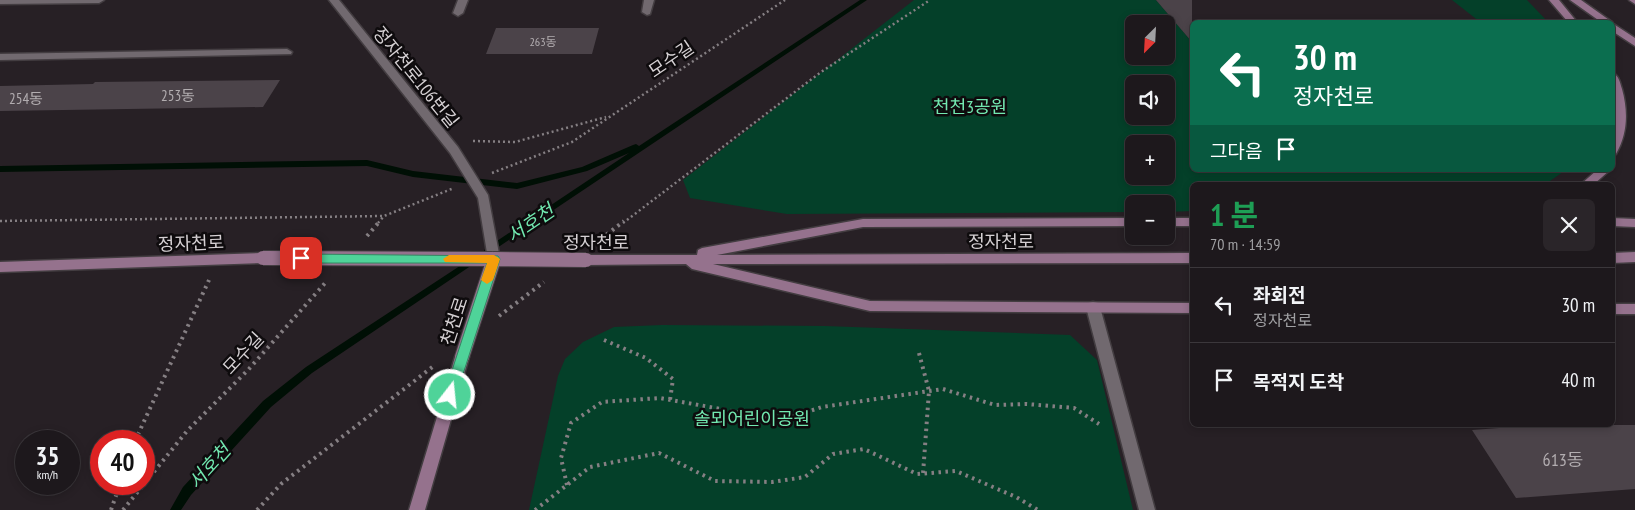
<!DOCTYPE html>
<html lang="ko">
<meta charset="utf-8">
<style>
:root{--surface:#1d181c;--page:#2a2529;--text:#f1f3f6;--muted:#a0a0a3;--line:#3b373b}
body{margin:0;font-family:"PT Sans Narrow","Noto Sans KR",sans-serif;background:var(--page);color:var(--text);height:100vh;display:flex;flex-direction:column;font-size:19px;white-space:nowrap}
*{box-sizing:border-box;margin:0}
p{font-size:16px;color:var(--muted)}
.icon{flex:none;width:28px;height:28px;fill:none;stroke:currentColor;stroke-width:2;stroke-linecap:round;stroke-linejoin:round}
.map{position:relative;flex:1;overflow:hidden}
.details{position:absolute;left:1190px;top:182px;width:425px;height:245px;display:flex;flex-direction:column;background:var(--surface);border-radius:8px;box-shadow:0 2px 8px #0003,0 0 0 1px var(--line)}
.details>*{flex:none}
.banner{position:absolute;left:1190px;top:20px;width:425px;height:152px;border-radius:8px;box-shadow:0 2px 8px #0003,0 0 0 1px var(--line);background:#0b6e4f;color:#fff;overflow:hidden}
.needle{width:32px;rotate:204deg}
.buttons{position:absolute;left:1125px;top:15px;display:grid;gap:10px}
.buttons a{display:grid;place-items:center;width:50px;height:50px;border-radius:8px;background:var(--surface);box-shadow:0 2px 8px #0003,0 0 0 1px var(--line);font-size:25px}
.speed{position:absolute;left:15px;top:430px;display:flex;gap:10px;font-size:25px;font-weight:700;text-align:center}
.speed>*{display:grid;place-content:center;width:65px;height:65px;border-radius:50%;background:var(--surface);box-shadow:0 2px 8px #0003,0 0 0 1px var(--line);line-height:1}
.speed small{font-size:12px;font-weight:400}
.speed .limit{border:8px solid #d22;background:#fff;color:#111}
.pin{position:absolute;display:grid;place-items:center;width:42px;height:42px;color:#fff;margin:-21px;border-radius:10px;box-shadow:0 2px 8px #0006}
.me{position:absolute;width:55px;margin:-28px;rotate:16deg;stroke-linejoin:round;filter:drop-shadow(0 0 4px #0008)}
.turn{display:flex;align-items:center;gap:18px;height:105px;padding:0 20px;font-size:22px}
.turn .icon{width:65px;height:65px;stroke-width:2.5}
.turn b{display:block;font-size:35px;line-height:42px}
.then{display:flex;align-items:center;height:48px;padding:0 20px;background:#0003;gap:10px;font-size:19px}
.round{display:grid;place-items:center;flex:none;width:52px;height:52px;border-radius:8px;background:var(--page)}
.overview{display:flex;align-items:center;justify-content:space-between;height:85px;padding:0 20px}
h1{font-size:30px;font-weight:700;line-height:38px;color:#1e9e55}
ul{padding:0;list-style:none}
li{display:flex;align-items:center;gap:15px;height:75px;padding:0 20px;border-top:1px solid var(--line)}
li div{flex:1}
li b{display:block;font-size:19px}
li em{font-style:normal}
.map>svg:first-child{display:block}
</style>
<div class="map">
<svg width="1635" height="510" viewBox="0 0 1635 510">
<rect width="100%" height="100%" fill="#272025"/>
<path fill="#044029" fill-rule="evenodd" d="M914,0H1156L1192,42V170H1566L1544,185H1192V211L1166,212V204H1134V212L787,214L690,198L683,180ZM1134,24H1166V56H1134ZM1134,84H1166V116H1134ZM1134,144H1166V176H1134Z
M1452,0H1527L1548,22H1480Z
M662,325L825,326L1070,335L1097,360L1133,510H529L558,376L565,359L583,342L614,327Z"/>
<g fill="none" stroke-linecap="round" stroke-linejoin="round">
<path fill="#000f05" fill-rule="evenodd" d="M860,0H867L488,254L484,251L485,249L629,153L587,171L517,189L413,177L367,166L0,172V166L367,160L413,171L517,183L582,167L633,145L636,144L639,146Z
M475,256L478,257L479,259L478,261L312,373L271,407L191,495L181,510H170L183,487L263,401L306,367Z"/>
</g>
<path fill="#4b4349" d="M1156,0H1192V42Z
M496,28H599L592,54H486Z
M280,80L263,107L0,111V86L93,84L95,82Z
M1540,425H1635V489L1516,498L1472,430Z"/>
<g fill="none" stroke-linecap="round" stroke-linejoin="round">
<defs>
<path id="lane" d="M0,0H104L99,3L0,4Z
M458,0H468L463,13L458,16L453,13Z
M644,0H654L650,14L647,15L642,12Z
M287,49L292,52L291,54L0,60V54Z"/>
<path id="street" d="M329,0H339L458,147L488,195L500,259L498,262H490L488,259L478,198L450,153Z
M1093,302L1098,303L1100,307L1155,510H1139L1086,307L1088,303Z"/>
<path id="secondary" d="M1549,0H1559L1577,22H1568Z
M1570,0H1581L1612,22H1601Z
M1629,0H1635V4Z
M1612,23L1635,38V46L1612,31Z
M1612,73C1619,75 1620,83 1622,89C1628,111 1628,133 1616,154L1612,155L1616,114L1612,93Z
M1597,170H1610L1593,185H1580Z
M1134,218V226L863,227L717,255L1192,253V263L713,264L870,301L1192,303V313L870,311L692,269L686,264L586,265L582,263L580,260L582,257L586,255H697L698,250L702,248L863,219Z
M1166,218H1192V226H1166Z
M1612,218L1635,219V227L1612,226Z
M1635,252V262L1612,263V253Z
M263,253L267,255L269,258L267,261L263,263L0,272V262Z
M1612,304H1635V314H1612Z
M462,351L467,353L469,357L425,510H409L455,357L457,353Z"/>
</defs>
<use href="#lane" stroke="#433d41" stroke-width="3"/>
<use href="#street" stroke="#433d41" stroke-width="3"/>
<use href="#secondary" stroke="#433d41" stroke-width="3"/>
<path stroke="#857f83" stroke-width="2.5" stroke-dasharray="2 3" stroke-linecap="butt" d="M473,141L515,142L606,117
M492,173L572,142L785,0
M0,221L384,216
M378,223L384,216L454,188
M623,223L821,72L930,0"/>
<path stroke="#857f83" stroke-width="4" stroke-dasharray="2.5 4.5" stroke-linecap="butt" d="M367,236L380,221
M601,239L624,221
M499,316L544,282
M604,340L646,358L673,379L670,400
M919,353L929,391L923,474
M135,441L209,280
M567,485L561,458L571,423L602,402L660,398L782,420L822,407L943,389L995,405L1027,404L1074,408L1099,424
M111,510L120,484
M123,510L187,431L248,370L326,282
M257,510L281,484L435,365
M535,510L590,467L659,453L715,481L772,482L805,477L833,454L864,449L917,474L956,471L1016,497L1038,510"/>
<use href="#lane" fill="#71696f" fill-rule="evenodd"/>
<use href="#street" fill="#71696f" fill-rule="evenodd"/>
<use href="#secondary" fill="#95728d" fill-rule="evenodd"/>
<defs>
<path id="secondary-bridge" d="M263,258L492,259
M462,357L494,259L586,260"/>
</defs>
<use href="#secondary-bridge" stroke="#433d41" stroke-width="16" stroke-linecap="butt"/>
<use href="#secondary-bridge" stroke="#95728d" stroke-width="14"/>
</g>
<path fill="#4fd399" stroke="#338963" d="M301,254L498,256L500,259L455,399L450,400L446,399L444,395L487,263H301L296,258Z"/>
<path fill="#f59e0b" d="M449,255H494L500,259L493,280L487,284L481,280L487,263L445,262L443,259Z"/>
<g text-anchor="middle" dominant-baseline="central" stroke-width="5" stroke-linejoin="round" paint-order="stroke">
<g font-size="12" fill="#b2adb0">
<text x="543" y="41">263동</text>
</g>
<g font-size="15" fill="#b2adb0">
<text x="178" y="95">253동</text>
<text x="26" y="98">254동</text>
</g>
<g font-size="18" fill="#d5d0d3" stroke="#0e0b0d">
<text transform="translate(671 59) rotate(-34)">모수길</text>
<text transform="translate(416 77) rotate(51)">정자천로106번길</text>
<text x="1001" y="241">정자천로</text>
<text x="596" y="242">정자천로</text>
<text transform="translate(191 243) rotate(-2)">정자천로</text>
<text transform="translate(454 321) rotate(-72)">천천로</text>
<text transform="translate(243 353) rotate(-47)">모수길</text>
</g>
<g font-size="18" fill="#72e8b0" stroke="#0e0b0d">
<text x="970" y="106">천천3공원</text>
<text x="752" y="418">솔뫼어린이공원</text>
</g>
<g font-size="18" fill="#b2adb0">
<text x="1563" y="459">613동</text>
</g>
<g font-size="19" font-style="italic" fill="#71e7af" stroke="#0e0b0d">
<text transform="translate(530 223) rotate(-34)">서호천</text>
<text transform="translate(209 466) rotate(-48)">서호천</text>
</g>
</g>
</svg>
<div class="buttons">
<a><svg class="needle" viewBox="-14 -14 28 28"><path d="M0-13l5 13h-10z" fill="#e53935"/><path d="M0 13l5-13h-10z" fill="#a0a0a3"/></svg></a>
<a><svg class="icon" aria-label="sound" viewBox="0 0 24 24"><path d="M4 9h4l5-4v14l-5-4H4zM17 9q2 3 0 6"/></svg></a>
<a>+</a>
<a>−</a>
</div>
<div class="speed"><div>35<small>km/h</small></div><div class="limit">40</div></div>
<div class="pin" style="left:301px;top:258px;background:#d93025"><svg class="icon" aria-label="arrive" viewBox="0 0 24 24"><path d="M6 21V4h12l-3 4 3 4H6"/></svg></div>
<svg class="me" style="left:450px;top:395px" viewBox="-20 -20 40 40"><circle r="17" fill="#4fd399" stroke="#fff" stroke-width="3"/><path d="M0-11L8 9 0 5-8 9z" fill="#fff"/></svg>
<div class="banner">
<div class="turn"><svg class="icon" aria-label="left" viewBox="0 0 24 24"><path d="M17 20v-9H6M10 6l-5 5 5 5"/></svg><div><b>30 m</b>정자천로</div></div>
<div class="then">그다음<svg class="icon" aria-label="arrive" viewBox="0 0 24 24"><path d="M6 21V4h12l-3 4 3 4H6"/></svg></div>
</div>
<section class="details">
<div class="overview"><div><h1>1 분</h1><p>70 m · 14:59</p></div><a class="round"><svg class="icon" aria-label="close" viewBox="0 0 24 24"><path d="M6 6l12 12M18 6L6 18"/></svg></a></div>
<ul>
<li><svg class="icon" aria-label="left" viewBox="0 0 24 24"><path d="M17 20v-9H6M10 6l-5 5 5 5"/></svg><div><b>좌회전</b><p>정자천로</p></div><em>30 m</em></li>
<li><svg class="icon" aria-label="arrive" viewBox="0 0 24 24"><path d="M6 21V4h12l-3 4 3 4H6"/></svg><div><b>목적지 도착</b></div><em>40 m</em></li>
</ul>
</section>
</div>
